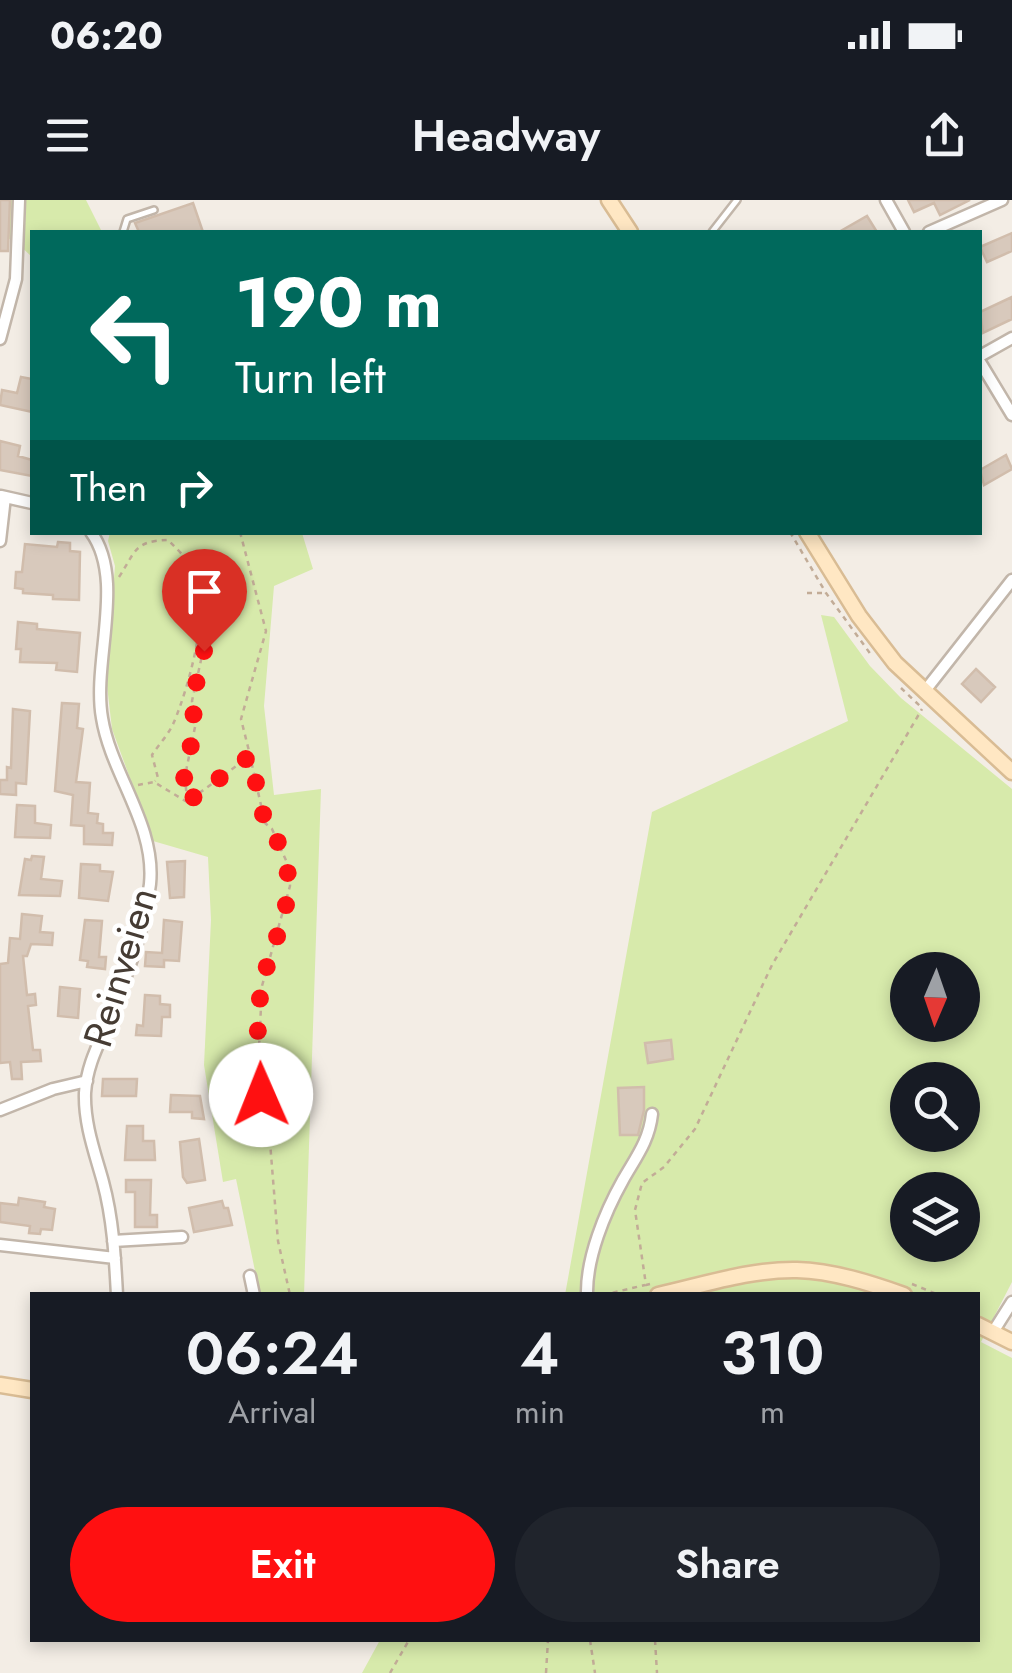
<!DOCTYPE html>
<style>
:root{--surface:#171b24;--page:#20242c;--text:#f1f3f6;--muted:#9ea1a6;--accent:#ff1011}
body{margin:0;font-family:Jost,sans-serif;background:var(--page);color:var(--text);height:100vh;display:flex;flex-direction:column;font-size:38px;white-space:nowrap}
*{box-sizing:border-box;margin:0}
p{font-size:32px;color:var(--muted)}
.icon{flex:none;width:55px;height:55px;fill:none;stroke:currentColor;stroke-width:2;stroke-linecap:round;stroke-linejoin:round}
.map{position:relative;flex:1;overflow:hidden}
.sheet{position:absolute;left:30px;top:1092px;width:950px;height:350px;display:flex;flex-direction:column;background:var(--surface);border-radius:0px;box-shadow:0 5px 15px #0003}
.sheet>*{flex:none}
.banner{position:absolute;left:30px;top:30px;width:952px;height:305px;border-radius:0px;box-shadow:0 5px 15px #0003;background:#00695c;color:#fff;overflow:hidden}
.needle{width:65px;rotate:182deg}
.fabs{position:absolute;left:890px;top:752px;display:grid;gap:20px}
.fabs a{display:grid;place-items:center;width:90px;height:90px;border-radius:50%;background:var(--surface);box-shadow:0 5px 15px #0003;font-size:50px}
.pin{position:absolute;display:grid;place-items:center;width:85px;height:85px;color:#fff;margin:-102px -42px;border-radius:50% 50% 50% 0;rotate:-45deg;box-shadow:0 0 10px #0007}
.pin .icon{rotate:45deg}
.me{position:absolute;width:110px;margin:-55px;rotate:359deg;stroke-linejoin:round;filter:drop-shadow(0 0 8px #0008)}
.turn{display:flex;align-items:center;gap:35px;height:210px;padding:0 40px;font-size:45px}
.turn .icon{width:130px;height:130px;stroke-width:2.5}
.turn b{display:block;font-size:70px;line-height:85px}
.then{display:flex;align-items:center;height:95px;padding:0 40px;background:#0003;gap:20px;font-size:38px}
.eta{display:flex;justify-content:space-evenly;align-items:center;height:170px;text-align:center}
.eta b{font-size:60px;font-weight:600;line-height:70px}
.action{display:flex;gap:20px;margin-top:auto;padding:20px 40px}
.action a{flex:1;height:115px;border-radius:60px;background:var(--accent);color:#fff;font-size:40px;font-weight:600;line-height:115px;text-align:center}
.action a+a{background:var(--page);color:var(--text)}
.status{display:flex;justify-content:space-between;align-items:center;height:70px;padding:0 50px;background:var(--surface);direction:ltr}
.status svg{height:28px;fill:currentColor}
header{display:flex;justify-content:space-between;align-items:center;height:130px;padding:0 40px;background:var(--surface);font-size:45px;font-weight:600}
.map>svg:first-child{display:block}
</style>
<div class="status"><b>06:20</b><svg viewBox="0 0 49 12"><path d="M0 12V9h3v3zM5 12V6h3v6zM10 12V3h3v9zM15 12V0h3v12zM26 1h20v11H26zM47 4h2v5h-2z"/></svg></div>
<header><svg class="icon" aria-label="menu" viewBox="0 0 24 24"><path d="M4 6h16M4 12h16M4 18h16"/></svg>Headway<svg class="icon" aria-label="share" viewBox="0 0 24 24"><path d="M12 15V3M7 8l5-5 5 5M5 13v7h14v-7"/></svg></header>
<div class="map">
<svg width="1012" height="1473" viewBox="0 0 1012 1473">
<rect width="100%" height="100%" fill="#f3ede5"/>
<path fill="#d7eaab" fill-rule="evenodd" d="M0,0H86L102,32H32V57L13,39H0Z
M110,332L302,333L313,369L274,386L264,506L274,595L321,589L304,1095H260L236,979L223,982L204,865L211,720L208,657L153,641L112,529L106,477L115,366L108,341Z
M821,415L834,417L870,466L901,498L1012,589V1082L981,1142L1012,1158V1473H362L380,1440H978V1095H565L652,612L848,521ZM908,770H962V825H908ZM908,880H962V935H908ZM908,990H962V1045H908Z"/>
<path fill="#d8c9bc" stroke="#d1bdac" stroke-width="2.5" d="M0,0H10L8,51H0Z
M908,0H970L940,15L934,3L914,12Z
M193,3L203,32H139L135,23Z
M867,16L877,32H839Z
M1012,33V51L987,62L980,47Z
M1012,97V119L983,133L980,112Z
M21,177L32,179V212L0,205L2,190L17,193Z
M0,241L20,246L18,256L32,260V276L0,270Z
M1006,255L1012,269L984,285L980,270Z
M58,342L70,343V351L80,352L79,400L53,399V395L23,393V389L15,388L16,372H22L25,344L57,347Z
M18,422L37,424V429L80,433L77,472L56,470L57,463L20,462L21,449H16Z
M976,469L995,487L981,502L962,484Z
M62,503L79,504L77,528L83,529L76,582L90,583L88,613L98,614L97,623L103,624V633H113L112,645L84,644V626L71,625L73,595L55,591Z
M13,509L30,511L26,584L16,583V595L0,594V580H7V567L11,568Z
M17,605L35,606V623L51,625L50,638L15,637Z
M32,656L44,657L41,679L62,681L60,696L19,695L25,659L31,660Z
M185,661L184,697L170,698L167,662Z
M81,664L100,665V671L113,672L108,701L79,698Z
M22,714L42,716L40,732L53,733L52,745L31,744L27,756H23L27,795L35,794L36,805L28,806L33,850H40L41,861L21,862L22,879H12L10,862L0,863V764L8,763L10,738L20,739Z
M85,720L102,721L99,757H106L105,769L87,767L88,761L80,760Z
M164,720L182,722L179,761L164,760V767L145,766L146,752L162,753Z
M60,787L80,789L78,818L58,816Z
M145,795L160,796V804L170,805V817H162L161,836L136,835L137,825L143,826Z
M671,840L673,859L648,863L645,843Z
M103,879H137L136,896H102Z
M644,887V910L638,935H620L618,888Z
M171,895L200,896L204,919L192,918V912H170Z
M127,926H143V941H154L155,960H125Z
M199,939L205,980L187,983L183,977L180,942Z
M126,980H151L150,1015H157V1027H135V992H126Z
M19,998L45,1002L44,1007L55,1009L52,1030L41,1029L40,1034L29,1033L30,1026L0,1022V1003L18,1005Z
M222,1001L224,1008H228L232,1025L194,1032L189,1008Z"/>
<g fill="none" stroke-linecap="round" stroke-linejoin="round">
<defs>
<path id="lane" d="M123,32L127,19L154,10
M712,32L737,0"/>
<path id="street" d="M886,0L904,32
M929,32L1002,0
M0,139L16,79L19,0
M980,156L1012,138
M980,162L1012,215
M1,296L32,303
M91,332C126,380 92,461 102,518C111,574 156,625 150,684C145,727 127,775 111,815C100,842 87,863 85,893C84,924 95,953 103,982C113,1019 115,1057 117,1095
M0,341L5,297
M924,492L1012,380
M0,910L53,889L87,881
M113,1041L182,1037
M0,1045L115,1058
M250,1076L254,1095
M587,1095C586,1058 605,1012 623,980C636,957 649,941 652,914
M993,1132L1012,1102"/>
<path id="secondary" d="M609,0L630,32
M807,332L859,416L895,463L1012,572
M658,1095C703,1085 751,1069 797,1070C833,1071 870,1083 904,1095
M978,1125L1012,1142
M0,1185L32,1190"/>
</defs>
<use href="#lane" stroke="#c2b6aa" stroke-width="10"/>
<use href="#street" stroke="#c2b6aa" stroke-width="15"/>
<use href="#secondary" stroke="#d9bc94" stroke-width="19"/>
<path stroke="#c2ac97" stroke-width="2.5" stroke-dasharray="5 5" stroke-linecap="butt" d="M240,332L266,431L241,519L250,555
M790,332L826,393L872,456
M119,377C136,351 134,341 168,340C179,351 191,362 197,377C210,411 188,489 174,522C169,534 159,544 152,555L158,578L155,581
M807,393H826
M901,488L920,506
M138,585L154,582L187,602L250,556L265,623L272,629L289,667L290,686L262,786L258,869L270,942L278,1041L290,1095
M187,601L185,576L195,527L192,501L203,451V417
M650,1084L646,1085L635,1010L642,983L664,967L695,929L772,765L922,509
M912,1084L939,1095
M603,1095L645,1085
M590,1440L595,1473
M655,1440L657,1473
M390,1473L409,1440
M546,1473L548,1440"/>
<use href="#lane" stroke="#fff" stroke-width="5"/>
<use href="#street" stroke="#fff" stroke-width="10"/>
<use href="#secondary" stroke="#ffe7c3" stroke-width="14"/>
</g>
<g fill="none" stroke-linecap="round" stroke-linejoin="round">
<path stroke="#ff1011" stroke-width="18" stroke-dasharray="0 32.4" d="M204,451L192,501L195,527L184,576L187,602L250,556L265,623C274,630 276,639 281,649C302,696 272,738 262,785C256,816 257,864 261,895"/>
</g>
<g text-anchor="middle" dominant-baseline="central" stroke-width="9" stroke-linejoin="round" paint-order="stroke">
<g font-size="40" fill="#463c34" stroke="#fff">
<text transform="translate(120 767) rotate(-73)">Reinveien</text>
</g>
</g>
</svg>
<div class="fabs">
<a><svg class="needle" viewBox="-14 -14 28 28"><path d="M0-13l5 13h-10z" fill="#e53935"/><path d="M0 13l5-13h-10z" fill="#9ea1a6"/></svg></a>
<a><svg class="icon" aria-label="search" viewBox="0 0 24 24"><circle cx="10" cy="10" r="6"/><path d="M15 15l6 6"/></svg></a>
<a><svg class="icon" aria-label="layers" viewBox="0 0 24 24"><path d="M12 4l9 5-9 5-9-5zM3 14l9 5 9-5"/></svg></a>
</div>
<div class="pin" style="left:204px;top:451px;background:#d93025"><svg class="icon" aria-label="arrive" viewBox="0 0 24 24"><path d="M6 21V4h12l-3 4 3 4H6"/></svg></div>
<svg class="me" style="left:261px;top:895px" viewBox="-20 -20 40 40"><circle r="19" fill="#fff"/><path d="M0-13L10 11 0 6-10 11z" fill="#ff1011"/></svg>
<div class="banner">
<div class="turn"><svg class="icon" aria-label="left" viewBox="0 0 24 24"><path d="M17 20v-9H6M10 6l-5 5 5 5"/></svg><div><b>190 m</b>Turn left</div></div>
<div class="then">Then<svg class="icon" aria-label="right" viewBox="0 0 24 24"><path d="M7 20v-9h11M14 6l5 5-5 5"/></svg></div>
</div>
<section class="sheet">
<div class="eta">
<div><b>06:24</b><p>Arrival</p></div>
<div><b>4</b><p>min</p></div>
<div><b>310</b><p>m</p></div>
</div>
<div class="action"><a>Exit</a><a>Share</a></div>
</section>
</div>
